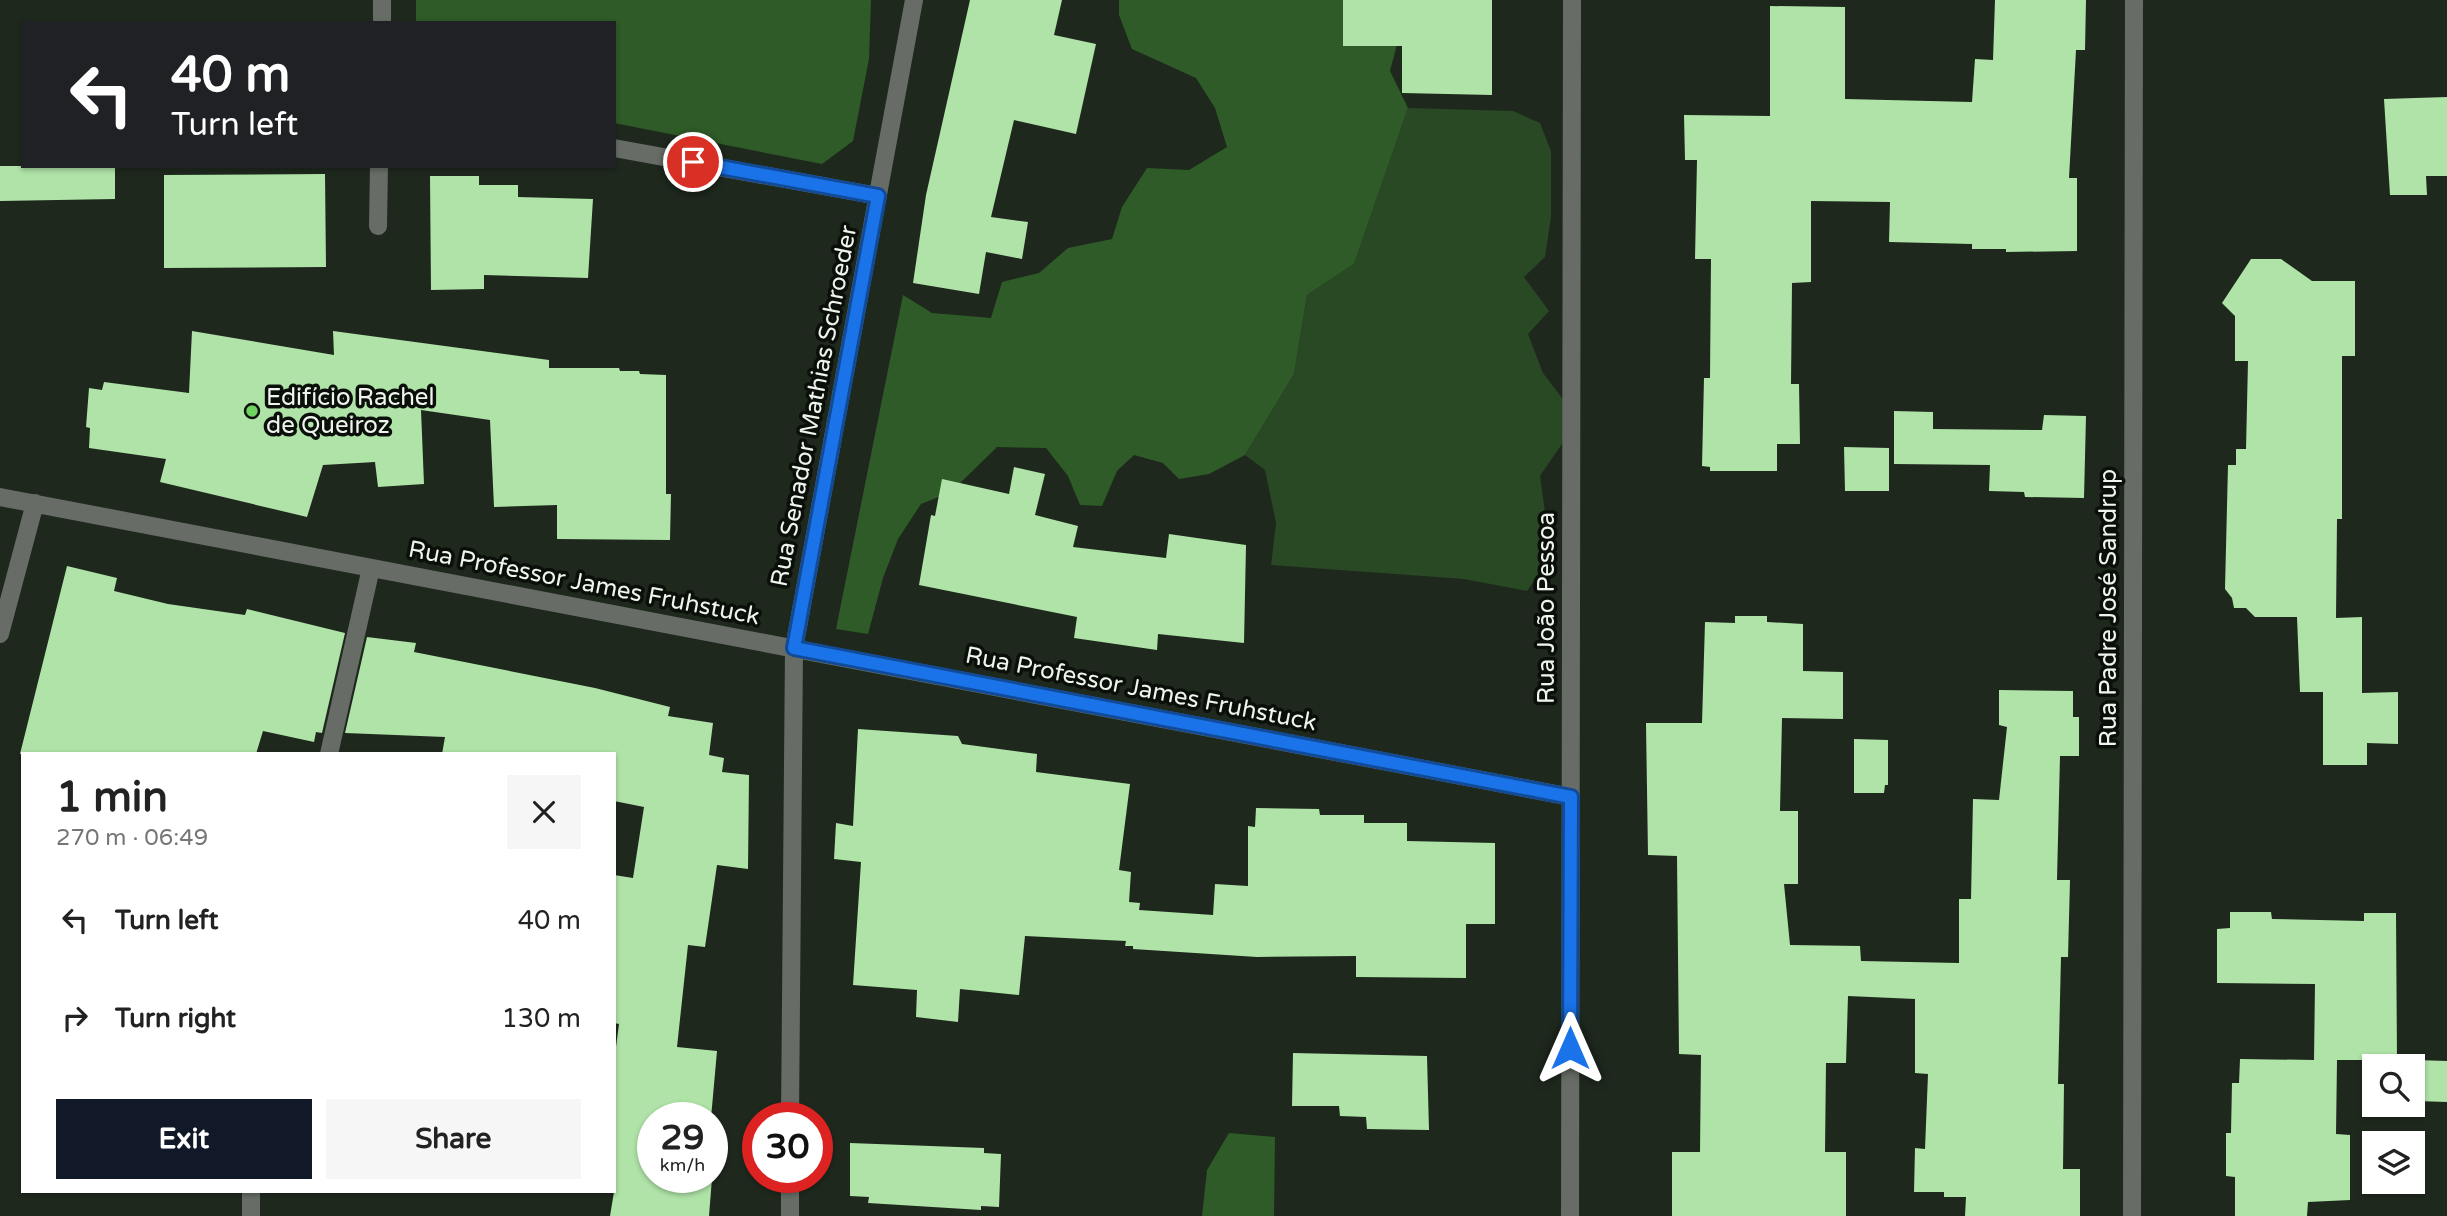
<!DOCTYPE html>
<meta charset="utf-8">
<style>
:root{--surface:#fff;--page:#f6f6f6;--text:#222;--muted:#767676;--accent:#111827}
body{margin:0;font-family:"Varela Round",sans-serif;background:var(--page);color:var(--text);height:100vh;display:flex;flex-direction:column;font-size:26px;white-space:nowrap}
*{box-sizing:border-box;margin:0}
p{font-size:23px;color:var(--muted)}
.icon{flex:none;width:38px;height:38px;fill:none;stroke:currentColor;stroke-width:2;stroke-linecap:round;stroke-linejoin:round}
.map{position:relative;flex:1;overflow:hidden}
.panel{position:absolute;left:21px;top:752px;width:595px;height:441px;display:flex;flex-direction:column;background:var(--surface);border-radius:0px;box-shadow:0 2px 5px #0004}
.panel>*{flex:none}
.guide{position:absolute;left:21px;top:21px;width:595px;height:147px;border-radius:0px;box-shadow:0 2px 5px #0004;background:#202124;color:#fff;overflow:hidden}
.buttons{position:absolute;left:2362px;top:1054px;display:grid;gap:14px}
.buttons a{display:grid;place-items:center;width:63px;height:63px;border-radius:0px;background:var(--surface);box-shadow:0 2px 5px #0004;font-size:35px}
.speed{position:absolute;left:637px;top:1102px;display:flex;gap:14px;font-size:35px;font-weight:700;text-align:center}
.speed>*{display:grid;place-content:center;width:91px;height:91px;border-radius:50%;background:var(--surface);box-shadow:0 2px 5px #0004;line-height:1}
.speed small{font-size:18px;font-weight:400}
.speed .limit{border:10px solid #d22;background:#fff;color:#111}
.pin{position:absolute;display:grid;place-items:center;width:60px;height:60px;color:#fff;margin:-30px;border:4px solid #fff;border-radius:50%;box-shadow:0 2px 7px #0007}
.me{position:absolute;width:77px;margin:-38px;rotate:0deg;stroke-linejoin:round;filter:drop-shadow(0 0 5px #0008)}
.turn{display:flex;align-items:center;gap:24px;height:147px;padding:0 35px;font-size:32px}
.turn .icon{width:91px;height:91px;stroke-width:2.5}
.turn b{display:block;font-size:49px;line-height:60px}
.round{display:grid;place-items:center;flex:none;width:74px;height:74px;border-radius:0px;background:var(--page)}
.overview{display:flex;align-items:center;justify-content:space-between;height:119px;padding:0 35px}
h1{font-size:42px;font-weight:700;line-height:52px}
.action{display:flex;gap:14px;margin-top:auto;padding:14px 35px}
.action a{flex:1;height:80px;border-radius:0px;background:var(--accent);color:#fff;font-size:28px;font-weight:700;line-height:80px;text-align:center}
.action a+a{background:var(--page);color:var(--text)}
ul{padding:0;list-style:none}
li{display:flex;align-items:center;gap:21px;height:98px;padding:0 35px}
li div{flex:1}
li b{display:block;font-size:26px}
li em{font-style:normal}
.map>svg:first-child{display:block}
</style>
<div class="map">
<svg width="2447" height="1216" viewBox="0 0 2447 1216">
<rect width="100%" height="100%" fill="#1e281d"/>
<path fill="#294824" d="M1408,108L1513,111L1540,123L1551,151V217L1545,257L1524,277L1549,311L1528,334L1543,373L1569,407L1564,441L1540,476L1546,519L1543,568L1527,591L1464,579L1271,565L1276,523L1265,470L1245,455L1294,374L1307,295L1354,264Z"/>
<path fill="#2e5b27" d="M416,0H871L869,59L853,141L822,164L614,123V23H416Z
M1119,0H1375L1401,29L1390,71L1408,108L1354,264L1307,295L1294,374L1245,455L1209,474L1179,479L1163,463L1134,455L1117,471L1102,506L1080,505L1068,476L1046,448L997,447L951,492L921,504L898,539L883,578L868,634L836,629L903,295L932,313L991,318L1002,282L1039,273L1068,248L1112,239L1122,207L1147,168L1189,170L1227,147L1215,108L1196,78L1132,49L1119,15Z
M1229,1133L1275,1137L1274,1216H1202L1207,1170Z"/>
<path fill="#afe3a7" d="M970,0H1062L1054,35L1096,44L1076,134L1014,120L991,217L1028,222L1022,259L986,252L979,294L913,283L926,195Z
M1343,0H1492V95L1402,93V46H1343Z
M1995,0H2086L2085,50H2076L2069,178H2077V251L2006,252V249H1972V244L1889,242L1890,202L1811,201V282L1792,283L1791,384H1799L1800,444H1777V471H1710V467L1702,466L1704,378H1710L1711,259H1695L1697,160H1685L1684,115L1770,116V6L1845,7V99L1972,102L1975,59L1993,60Z
M2447,97V176H2426L2427,195H2390L2384,99Z
M0,166H115V199L0,201Z
M325,174L326,267L164,268V175Z
M430,176H479V185H518V197L593,199L588,278L484,275V289L431,290Z
M2251,259H2281L2312,281H2355V356H2342V519H2337L2336,618L2362,617V693L2398,692V744L2367,743V765H2323V692H2300L2297,617H2255L2246,608H2234L2232,598L2225,589L2228,465H2236V449H2246L2248,361H2235V316L2222,303Z
M192,331L334,355L333,331L549,360V368H619L620,371H639L640,374L666,375V494H671L670,540L557,539V505L494,507L490,420L421,410L424,484L378,487L375,462L323,465L307,517L160,482L166,459L89,448L90,428L86,427L89,388L102,390L104,382L189,393Z
M1894,411L1933,412V429L2042,430L2044,415L2086,416L2084,498L2025,497L2024,492L1989,491L1990,465L1894,464Z
M1844,447L1889,448V491H1845Z
M1014,467L1045,474L1035,515L1078,526L1073,547L1166,558L1169,534L1246,545L1244,643L1158,634L1157,650L1074,638L1077,617L919,585L931,515L935,516L942,479L1009,494Z
M67,566L117,578L114,591L168,604L245,615L247,609L345,633L322,733L316,732L314,742L263,731L256,754H20Z
M1735,616H1767V622L1803,624V671L1843,672V719L1782,718L1780,811H1798V884H1784L1790,945L1860,946L1861,961L1959,963V899H1971L1973,799L1999,800L2007,727L1999,725V690L2073,691V717H2079V756H2060L2057,880H2070L2068,957H2061L2058,1084H2064L2063,1169H2080V1216H1965L1966,1197H1944V1192H1914L1915,1148L1925,1149L1928,1074L1915,1073V999L1848,996L1846,1063H1826L1825,1152H1846V1216H1672V1152H1700L1701,1055L1679,1054L1677,856L1648,855L1646,723H1702L1705,622L1735,623Z
M367,637L416,643L414,652L595,688L670,707L668,716L713,723L709,755L724,758L722,772L749,775L748,869L717,865L705,947L688,945L677,1047L717,1051L711,1118H653V1178H712L709,1216H610L614,1192V1062L619,1024L614,1023V875L633,878L644,807L614,801V754H442L445,737L345,733Z
M858,729L958,736L962,744L1037,754L1036,772L1130,784L1119,870L1131,872L1129,902L1140,903L1139,910L1213,915L1215,884L1248,886V826L1255,827L1256,808L1319,809L1320,815H1364V823H1407V841L1495,843V924H1466V978L1356,977V956L1257,957L1133,949V946H1125L1126,941L1025,936L1019,995L960,989L958,1022L916,1017L917,990L853,985L861,862L834,859L836,823L853,826Z
M1854,739L1888,740V785H1885L1884,793H1854Z
M2230,912H2271L2272,919L2364,921V913H2396L2397,1060H2337L2336,1134L2350,1135V1200L2308,1202L2307,1216H2235V1177L2226,1176V1133H2231L2232,1083H2239L2240,1059L2314,1060L2315,984L2217,983V929L2230,928Z
M1293,1053L1427,1056L1429,1130L1367,1129L1366,1117L1340,1116L1339,1106H1292Z
M2415,1060L2447,1061V1102L2416,1101Z
M850,1143L984,1148V1153L1001,1154L999,1207L981,1206V1210L868,1203L869,1197L850,1196Z"/>
<g fill="none" stroke-linecap="round" stroke-linejoin="round">
<path stroke="#676c66" stroke-width="18" d="M382,23V0
M378,226L379,166"/>
<path stroke="#676c66" stroke-width="18" d="M614,148L878,196
M0,497L1571,797
M0,634L35,503
M329,754L371,568
M790,1118L794,648L914,0
M251,1216V1192
M790,1216V1178
M1570,1216L1572,0
M2132,1216L2134,0"/>
</g>
<g fill="none" stroke-linecap="round" stroke-linejoin="round">
<defs>
<path id="route" d="M693,162L878,196L794,648L1571,797L1570,1048"/>
</defs>
<use href="#route" stroke="#114b97" stroke-width="18"/>
<use href="#route" stroke="#1a73e8" stroke-width="12"/>
</g>
<circle fill="#6fd360" stroke="#0b0f0a" stroke-width="2.5" cx="252" cy="411" r="7"/>
<g text-anchor="middle" dominant-baseline="central" stroke-width="7" stroke-linejoin="round" paint-order="stroke">
<g font-size="24" fill="#eef5ed" stroke="#0b0f0a" text-anchor="start">
<text x="266" y="397">Edifício Rachel<tspan x="266" dy="28">de Queiroz</tspan></text>
</g>
<g font-size="24" fill="#eef5ed" stroke="#0b0f0a">
<text transform="translate(814 406) rotate(-79)">Rua Senador Mathias Schroeder</text>
<text transform="translate(584 583) rotate(11)">Rua Professor James Fruhstuck</text>
<text transform="translate(1546 608) rotate(-90)">Rua João Pessoa</text>
<text transform="translate(2108 608) rotate(-90)">Rua Padre José Sandrup</text>
<text transform="translate(1141 689) rotate(11)">Rua Professor James Fruhstuck</text>
</g>
</g>
</svg>
<div class="buttons">
<a><svg class="icon" aria-label="search" viewBox="0 0 24 24"><circle cx="10" cy="10" r="6"/><path d="M15 15l6 6"/></svg></a>
<a><svg class="icon" aria-label="layers" viewBox="0 0 24 24"><path d="M12 4l9 5-9 5-9-5zM3 14l9 5 9-5"/></svg></a>
</div>
<div class="speed"><div>29<small>km/h</small></div><div class="limit">30</div></div>
<div class="pin" style="left:693px;top:162px;background:#d93025"><svg class="icon" aria-label="arrive" viewBox="0 0 24 24"><path d="M6 21V4h12l-3 4 3 4H6"/></svg></div>
<svg class="me" style="left:1570px;top:1048px" viewBox="-20 -20 40 40"><path d="M0-17L14 15 0 8-14 15z" fill="#1a73e8" stroke="#fff" stroke-width="4"/></svg>
<div class="guide">
<div class="turn"><svg class="icon" aria-label="left" viewBox="0 0 24 24"><path d="M17 20v-9H6M10 6l-5 5 5 5"/></svg><div><b>40 m</b>Turn left</div></div>
</div>
<section class="panel">
<div class="overview"><div><h1>1 min</h1><p>270 m · 06:49</p></div><a class="round"><svg class="icon" aria-label="close" viewBox="0 0 24 24"><path d="M6 6l12 12M18 6L6 18"/></svg></a></div>
<ul>
<li><svg class="icon" aria-label="left" viewBox="0 0 24 24"><path d="M17 20v-9H6M10 6l-5 5 5 5"/></svg><div><b>Turn left</b></div><em>40 m</em></li>
<li><svg class="icon" aria-label="right" viewBox="0 0 24 24"><path d="M7 20v-9h11M14 6l5 5-5 5"/></svg><div><b>Turn right</b></div><em>130 m</em></li>
</ul>
<div class="action"><a>Exit</a><a>Share</a></div>
</section>
</div>
